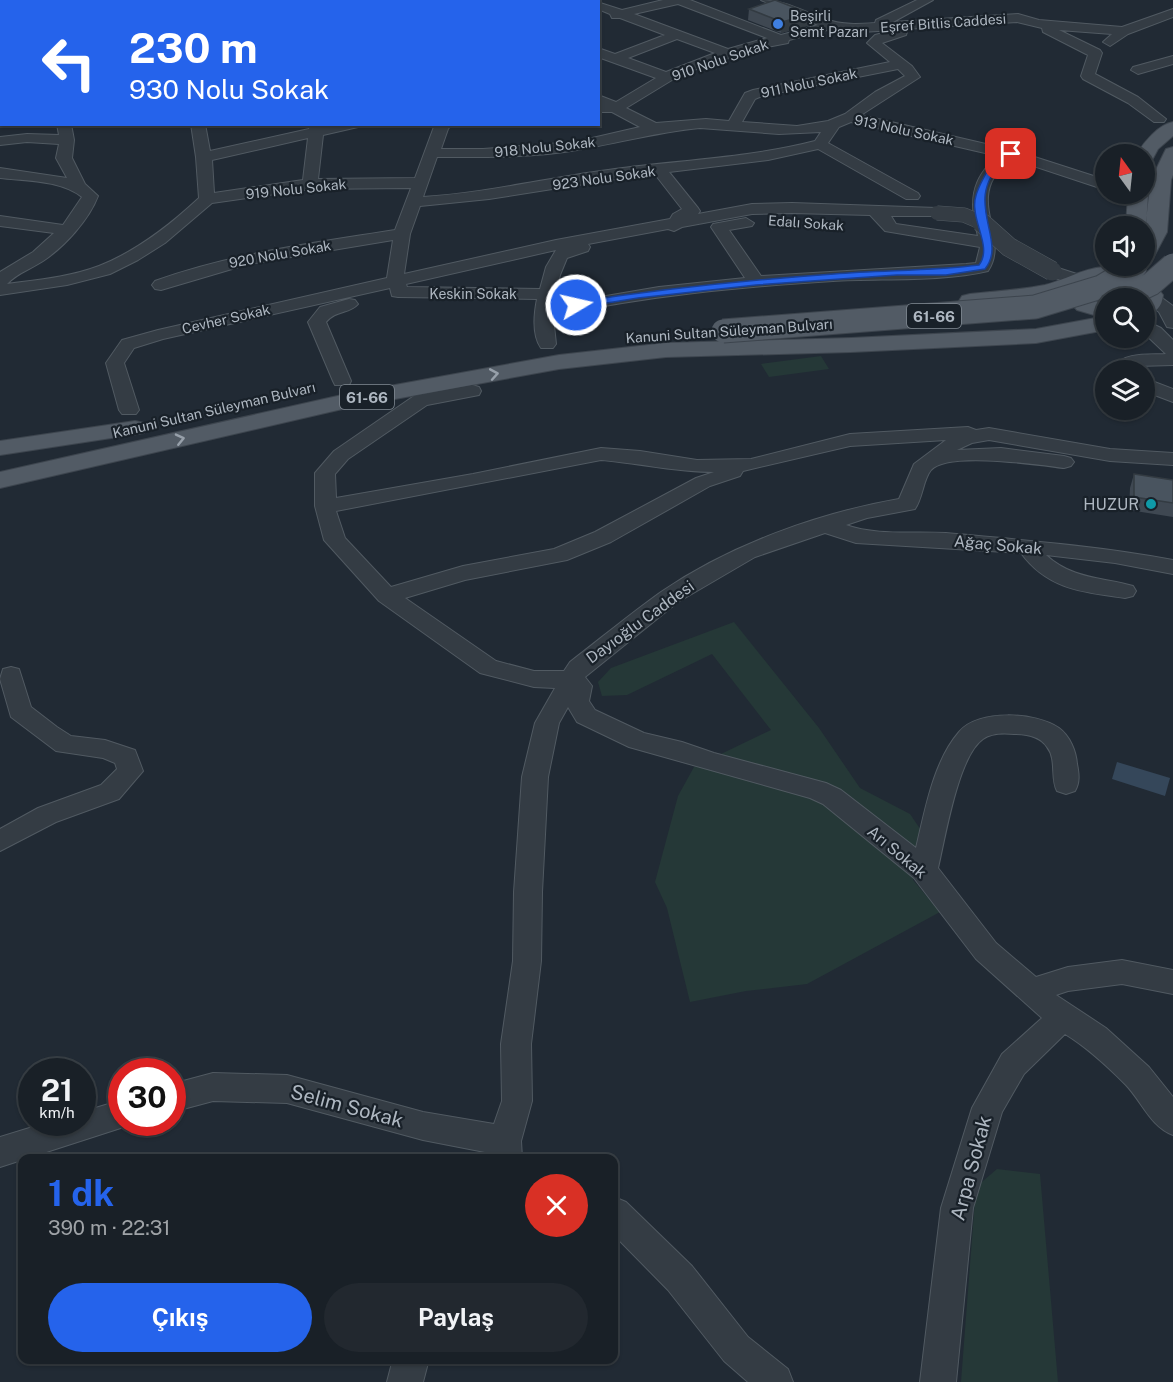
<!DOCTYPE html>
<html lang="tr">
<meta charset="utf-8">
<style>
:root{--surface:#192027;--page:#22282f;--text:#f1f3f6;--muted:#9fa3a7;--line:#373e44;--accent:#2563eb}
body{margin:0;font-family:"Public Sans",sans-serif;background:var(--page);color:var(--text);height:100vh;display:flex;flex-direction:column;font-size:22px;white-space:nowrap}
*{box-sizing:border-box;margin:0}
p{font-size:20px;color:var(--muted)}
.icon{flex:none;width:33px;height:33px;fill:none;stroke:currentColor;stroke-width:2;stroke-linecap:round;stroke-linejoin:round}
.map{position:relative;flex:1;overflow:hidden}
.drawer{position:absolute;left:18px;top:1154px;width:600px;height:210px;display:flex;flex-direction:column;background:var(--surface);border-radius:12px;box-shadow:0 2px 4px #0004,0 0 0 2px var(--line)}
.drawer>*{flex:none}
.guide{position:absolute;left:0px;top:0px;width:600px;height:126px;box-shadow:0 2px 4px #0004,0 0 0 2px var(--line);background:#2563eb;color:#fff;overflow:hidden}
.needle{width:39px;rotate:345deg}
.controls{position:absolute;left:1095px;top:144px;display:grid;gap:12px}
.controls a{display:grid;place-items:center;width:60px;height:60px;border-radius:50%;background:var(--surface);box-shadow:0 2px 4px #0004,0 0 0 2px var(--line);font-size:30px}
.speed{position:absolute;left:18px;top:1058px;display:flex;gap:12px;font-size:30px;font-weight:700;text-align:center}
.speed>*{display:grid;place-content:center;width:78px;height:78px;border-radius:50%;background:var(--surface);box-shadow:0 2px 4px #0004,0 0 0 2px var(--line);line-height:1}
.speed small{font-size:15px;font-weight:400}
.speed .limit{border:9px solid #d22;background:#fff;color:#111}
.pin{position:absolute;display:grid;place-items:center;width:51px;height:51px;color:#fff;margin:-26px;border-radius:12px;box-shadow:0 3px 9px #0006}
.me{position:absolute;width:66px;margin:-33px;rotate:81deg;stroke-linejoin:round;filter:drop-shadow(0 0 4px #0008)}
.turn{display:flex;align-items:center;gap:21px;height:126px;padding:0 30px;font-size:27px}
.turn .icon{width:78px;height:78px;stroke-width:2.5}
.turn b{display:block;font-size:42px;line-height:51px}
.round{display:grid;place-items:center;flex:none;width:63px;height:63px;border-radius:32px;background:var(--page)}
.headline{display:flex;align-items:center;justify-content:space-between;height:102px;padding:0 30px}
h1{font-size:36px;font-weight:700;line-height:45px;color:var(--accent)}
.action{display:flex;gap:12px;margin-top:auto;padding:12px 30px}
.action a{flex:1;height:69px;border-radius:36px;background:var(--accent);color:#fff;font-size:24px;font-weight:700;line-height:69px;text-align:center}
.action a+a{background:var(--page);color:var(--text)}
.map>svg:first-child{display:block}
</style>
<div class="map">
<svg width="1173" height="1382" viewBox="0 0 1173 1382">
<rect width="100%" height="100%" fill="#212a34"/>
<path fill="#253837" d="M821,356L829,369L769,377L761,364Z
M734,622L819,728L860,788L910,814L927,839L913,880L940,912L807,984L746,991L690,1002L667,908L655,882L678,796L694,767L771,730L712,654L627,695L602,696L598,682L611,668Z
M997,1169L1040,1174L1058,1382H961L976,1187Z"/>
<path fill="#35475a" d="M1117,762L1170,778L1165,796L1112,779Z"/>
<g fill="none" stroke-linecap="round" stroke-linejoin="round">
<defs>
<path id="minor" d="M486,0H500L501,2H487Z
M540,0H557L539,2Z
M663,0H690L781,35L818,25L761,0C787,0 807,14 832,21C846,25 861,24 875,23L876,20L917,0H933L893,22L1018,14L1039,20L1122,27L1173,9V17L1128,34L1110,46L1103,42L1112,34L1059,30L1100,50L1102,53L1095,74L1138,97L1166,119L1164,122H1154L1128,103L1083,79L1081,76L1088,55L1043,32L1042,28L1017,22L905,29L907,32L906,35L882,43L912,66L920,77L861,115L1016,151L1106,180V190L1012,159C960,196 1012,235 988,271C942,282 881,278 833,281C739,287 645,296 553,316L556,344L553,348H541C532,335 534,314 537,299L398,297L392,296L390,288L163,339L134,348L124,363L139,410L136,414H122L119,410L106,363L122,340L158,330L387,278L393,240L249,264L161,290L155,289L152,285L155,281C233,253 314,243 395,230L411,188L310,189L212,203L165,243L138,260L110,274L67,285L0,295V272L33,252L54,233L0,226V216L63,225L82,197C61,180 26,181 0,178V168L67,178L56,158L59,144L27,142L0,145V137L27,134L59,135L57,124H71L74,140L72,158L85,184L98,196C89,220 64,247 43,261C31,269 17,273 7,284C37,280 70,277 99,266C137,251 170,225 199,198L196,157L191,124H205L210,151L309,129L310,124H360L358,127L323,135L318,179L415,178L435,124H452L448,129L441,149H483L575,142L640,127L612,112H598V95L616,102L656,78L598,57V48L615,54L665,35L620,18H612L610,14L598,9L597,2L622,10ZM678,4L767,38L728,49L634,14ZM831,29L861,32L895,30L875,35L867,43L890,62L753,90L745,93L729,121L706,119L656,123L626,108L672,80L691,71L752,50L788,43L789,40ZM677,39L715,53L666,72L628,58ZM898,69L905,76L875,92L845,114L828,121L797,126L742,122L755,99L762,96ZM851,122L998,156C970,179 969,204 978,236L896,224L891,216H943L945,213L943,210L937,208L792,203L752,204L698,214L700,211L698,208L669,172L768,160L818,149L906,199H918L920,196L918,193L828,143L839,127ZM700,128L779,134L821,132L815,141C749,158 682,160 615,169C551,177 488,193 423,197L437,157C483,157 532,158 577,150C618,143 658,132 700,128ZM308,138L303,180L214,193L212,160ZM654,173L682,209L673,214L670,219L556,240L404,274L410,234L420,206L489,199ZM792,213L870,215L885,231L980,247L976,263L966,264L761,276L729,230L752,226L754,223L746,218L713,224L711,227L745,278L659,287L553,305L560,275L567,258L588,251L590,247L588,244L668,229L674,231L682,227L752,214ZM556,250L546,267L540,289L407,287L406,284Z
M1173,56V64L1138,74L1131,70L1133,67Z
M1052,266L1083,276L1086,280L1083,284L1077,285L1046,275L1044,271L1046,267Z
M1152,294L1158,295L1173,306V328L1167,327L1159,312L1144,301L1146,295Z
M349,299L355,300L358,304C349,314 336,310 326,322L351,381L349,385H335L333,381L308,322L320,307Z
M1144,320L1161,328L1173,340V365L1137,366L1133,368L1134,370H1115L1113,367C1124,352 1148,355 1166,354L1144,333Z
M1144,378L1173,389V402L1144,391Z
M472,385L479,387L481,391L479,395L427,405L348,459L335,474L336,498L473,474L601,448L640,451L697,460L751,459L850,434L968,427L976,430L989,428L1110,449L1173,453V465L1110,461L989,440L972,443L957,450L1001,448L1064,456L1071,458L1074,462L1071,466L1064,468C1039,465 948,451 931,470C923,480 923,497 915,509L867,518L846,525C876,536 914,531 946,533C1022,540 1098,546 1173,560V574L1115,563L1046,555C1072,579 1101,577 1133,586L1136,591L1133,596L1125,598C1084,592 1048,590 1021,553L856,543L825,533L755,557L678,602L585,677L592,686L589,701L595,710L644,733L682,742L714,753L826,783L841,790L916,848C925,811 933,762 959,732C978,709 1036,712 1059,728C1070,736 1076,751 1077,764C1079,774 1080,782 1075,791L1066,794L1057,791C1050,778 1057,759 1047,747C1040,736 1026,734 1014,734C1004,733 991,733 983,739C958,756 945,839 938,868L996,943L1036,977L1068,967L1122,960L1173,970V994L1122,984L1068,991L1056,995L1106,1028L1149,1067L1173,1097V1135C1151,1127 1142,1102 1126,1085C1107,1066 1088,1048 1065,1034L1024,1074L1002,1112L973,1208L956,1382H920L941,1208L972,1108L1002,1054L1042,1018L976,959L914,878L823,804L810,798L629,747L577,722L568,707L559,723L548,777L542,892L541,961L531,1044L532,1101L521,1141L522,1158H490V1153L423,1140L287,1103L213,1101L172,1112V1084L213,1073L287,1075L423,1112L494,1124L502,1101L501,1044L513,961L514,892L522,777L535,723L555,688L534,687L480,673L379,601L324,540L315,506V473L334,451L414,396ZM946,440L914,464L899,499C818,513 730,545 661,592C630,614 600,639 570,662L564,671H534L496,661L405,598L465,580L567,560L611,542L710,486L740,476L743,471L850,446ZM601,460C638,463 676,472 714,472L696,478L595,532L554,549L463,566L391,587L345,538L336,511Z
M11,667L19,669L31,707L57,727L71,736L105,740L135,750L143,771L119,799L56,822L0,851V829L38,808L101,785L117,769L115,763L103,758L56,751L11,717L0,679L3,669Z
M122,1100V1122H134L133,1124L0,1167V1137L49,1122H82V1112Z
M614,1197L626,1202L692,1266L748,1337L788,1369L793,1382H748L724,1361L668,1290L614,1235Z
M393,1359H429L423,1382H387Z"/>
<path id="major" d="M424,0H444L423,2Z
M458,0H478L457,2Z
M0,88H2V98H0Z
M1173,122V136L1158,149L1151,162L1144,164V154H1137C1144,142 1158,125 1173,122Z
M1173,147V175L1171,180L1167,232L1151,262L1144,264V237L1151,180L1164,153L1166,149Z
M1145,190L1148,194L1146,226L1144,228V226H1126L1128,194H1144Z
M1103,267C1126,269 1149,275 1163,295C1162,307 1156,313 1144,315V298H1141C1135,278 1099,276 1083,286V291L1093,300L1106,305V330L1036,343L851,352L666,357L559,369L351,407L0,488V472L351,393L559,355L666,343L851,338L1036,329L1101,317L1077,310L1062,293L1042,298L970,308L962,306L959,301L962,296L970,294C995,291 1021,290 1045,285C1065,280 1081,269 1103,267Z
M135,421L144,423L147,428L144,433L0,455V441Z"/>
</defs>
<use href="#minor" stroke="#515a62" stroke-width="2"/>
<use href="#major" stroke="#3d454e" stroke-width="2"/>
<use href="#minor" fill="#343c44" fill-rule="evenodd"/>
<use href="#major" fill="#525b65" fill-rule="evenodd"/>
<defs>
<path id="minor-bridge-far1" d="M937,213L964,215L983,223"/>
<path id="minor-bridge" d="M981,222L1009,247L1052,271"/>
<path id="major-bridge" d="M1122,298L1151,284L1173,265
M723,331L1035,307L1101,287L1136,266"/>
</defs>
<use href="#minor-bridge-far1" stroke="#515a62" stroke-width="15" stroke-linecap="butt"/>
<use href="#minor-bridge" stroke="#515a62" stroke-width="20" stroke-linecap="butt"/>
<use href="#major-bridge" stroke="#3d454e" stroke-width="25" stroke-linecap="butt"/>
<use href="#minor-bridge-far1" stroke="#343c44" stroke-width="14"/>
<use href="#minor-bridge" stroke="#343c44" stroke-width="19"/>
<use href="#major-bridge" stroke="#525b65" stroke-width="23"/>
</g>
<path fill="#3f4852" d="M749,9L810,25L781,33L748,20Z
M1134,474L1173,480V517L1129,510L1130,488Z"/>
<path fill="#333b42" d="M811,14L810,25L781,33L782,22Z"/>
<path fill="#49545f" stroke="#333b42" stroke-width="1.5" d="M775,0L811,14L782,22L749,9Z
M1134,474L1173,480V503L1134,497Z"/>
<defs><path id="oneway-chevron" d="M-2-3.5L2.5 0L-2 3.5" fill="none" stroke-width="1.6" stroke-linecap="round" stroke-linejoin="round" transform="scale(1.5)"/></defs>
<g stroke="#97a0aa">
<use href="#oneway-chevron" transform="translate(494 374) rotate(-10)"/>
<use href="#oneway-chevron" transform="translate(180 439) rotate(-13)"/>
</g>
<path fill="#2563eb" stroke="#184099" stroke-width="1.5" d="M1008,152L1016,154C1012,157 1007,158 1004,161C960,201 1009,240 985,269L946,275H897L756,285L638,298L576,308L571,305L576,302C661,289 747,280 834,274C882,270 931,271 979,265C991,250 976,227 975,210C973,199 978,189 983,179C988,167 996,158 1008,152Z"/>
<circle fill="#3f7fe0" stroke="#192129" stroke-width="2" cx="778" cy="24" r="6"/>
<circle fill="#0f9aa8" stroke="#192129" stroke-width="2" cx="1151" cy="504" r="6"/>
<g text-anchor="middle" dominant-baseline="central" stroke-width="4.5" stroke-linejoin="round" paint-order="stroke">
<g font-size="14" fill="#aeb7c1" stroke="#192129" text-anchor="start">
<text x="790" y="16">Beşirli<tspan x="790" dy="16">Semt Pazarı</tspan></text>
</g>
<g font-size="14" fill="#aeb7c1" stroke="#192129">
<text transform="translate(943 23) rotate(-4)">Eşref Bitlis Caddesi</text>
<text transform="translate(720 60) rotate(-19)">910 Nolu Sokak</text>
<text transform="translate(809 83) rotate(-12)">911 Nolu Sokak</text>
<text transform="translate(904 130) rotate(12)">913 Nolu Sokak</text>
<text transform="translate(545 147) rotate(-6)">918 Nolu Sokak</text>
<text transform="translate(604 178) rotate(-8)">923 Nolu Sokak</text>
<text transform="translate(296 189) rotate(-6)">919 Nolu Sokak</text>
<text transform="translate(806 223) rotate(4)">Edalı Sokak</text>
<text transform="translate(280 254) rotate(-10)">920 Nolu Sokak</text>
<text x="473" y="294">Keskin Sokak</text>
<text transform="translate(226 319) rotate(-13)">Cevher Sokak</text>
<text transform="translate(729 331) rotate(-4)">Kanuni Sultan Süleyman Bulvarı</text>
<text transform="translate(214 410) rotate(-13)">Kanuni Sultan Süleyman Bulvarı</text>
</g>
<g fill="#192129" stroke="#818a93" stroke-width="1.5">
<rect x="907" y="304" width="54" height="24" rx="4.5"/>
<rect x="340" y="385" width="54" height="24" rx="4.5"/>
</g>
<g font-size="15" font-weight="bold" fill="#aeb7c1">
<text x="934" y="316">61-66</text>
<text x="367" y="397">61-66</text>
</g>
<g font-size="16" fill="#aeb7c1" stroke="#192129" text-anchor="end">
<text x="1139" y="504">HUZUR</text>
</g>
<g font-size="16" fill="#aeb7c1" stroke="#192129">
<text transform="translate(998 545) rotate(5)">Ağaç Sokak</text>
<text transform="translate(640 622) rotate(-36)">Dayıoğlu Caddesi</text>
<text transform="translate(897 852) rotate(40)">Arı Sokak</text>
</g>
<g font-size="20" fill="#aeb7c1" stroke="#192129">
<text transform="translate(347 1106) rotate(15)">Selim Sokak</text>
<text transform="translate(971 1168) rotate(-75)">Arpa Sokak</text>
</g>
</g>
</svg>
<div class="controls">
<a><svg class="needle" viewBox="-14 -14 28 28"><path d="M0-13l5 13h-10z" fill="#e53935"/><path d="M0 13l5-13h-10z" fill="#9fa3a7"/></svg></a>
<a><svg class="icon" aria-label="sound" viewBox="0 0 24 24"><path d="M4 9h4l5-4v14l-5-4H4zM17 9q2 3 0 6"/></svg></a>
<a><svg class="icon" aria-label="search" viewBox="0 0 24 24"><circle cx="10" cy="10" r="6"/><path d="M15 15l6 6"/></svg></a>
<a><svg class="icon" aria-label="layers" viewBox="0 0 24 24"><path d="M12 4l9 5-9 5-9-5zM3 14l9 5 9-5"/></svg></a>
</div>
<div class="speed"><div>21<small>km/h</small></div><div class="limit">30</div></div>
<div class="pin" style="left:1011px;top:154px;background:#d93025"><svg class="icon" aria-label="arrive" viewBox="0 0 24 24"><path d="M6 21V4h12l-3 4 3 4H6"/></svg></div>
<svg class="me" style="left:576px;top:305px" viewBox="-20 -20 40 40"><circle r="17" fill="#2563eb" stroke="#fff" stroke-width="3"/><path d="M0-11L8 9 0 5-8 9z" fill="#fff"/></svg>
<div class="guide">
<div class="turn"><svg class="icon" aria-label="left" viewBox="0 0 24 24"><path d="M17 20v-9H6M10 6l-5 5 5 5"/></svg><div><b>230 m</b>930 Nolu Sokak</div></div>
</div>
<section class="drawer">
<div class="headline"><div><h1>1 dk</h1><p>390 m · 22:31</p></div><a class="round" style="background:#d93025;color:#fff"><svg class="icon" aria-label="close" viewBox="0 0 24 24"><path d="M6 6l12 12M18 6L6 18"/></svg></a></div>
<div class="action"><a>Çıkış</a><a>Paylaş</a></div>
</section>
</div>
